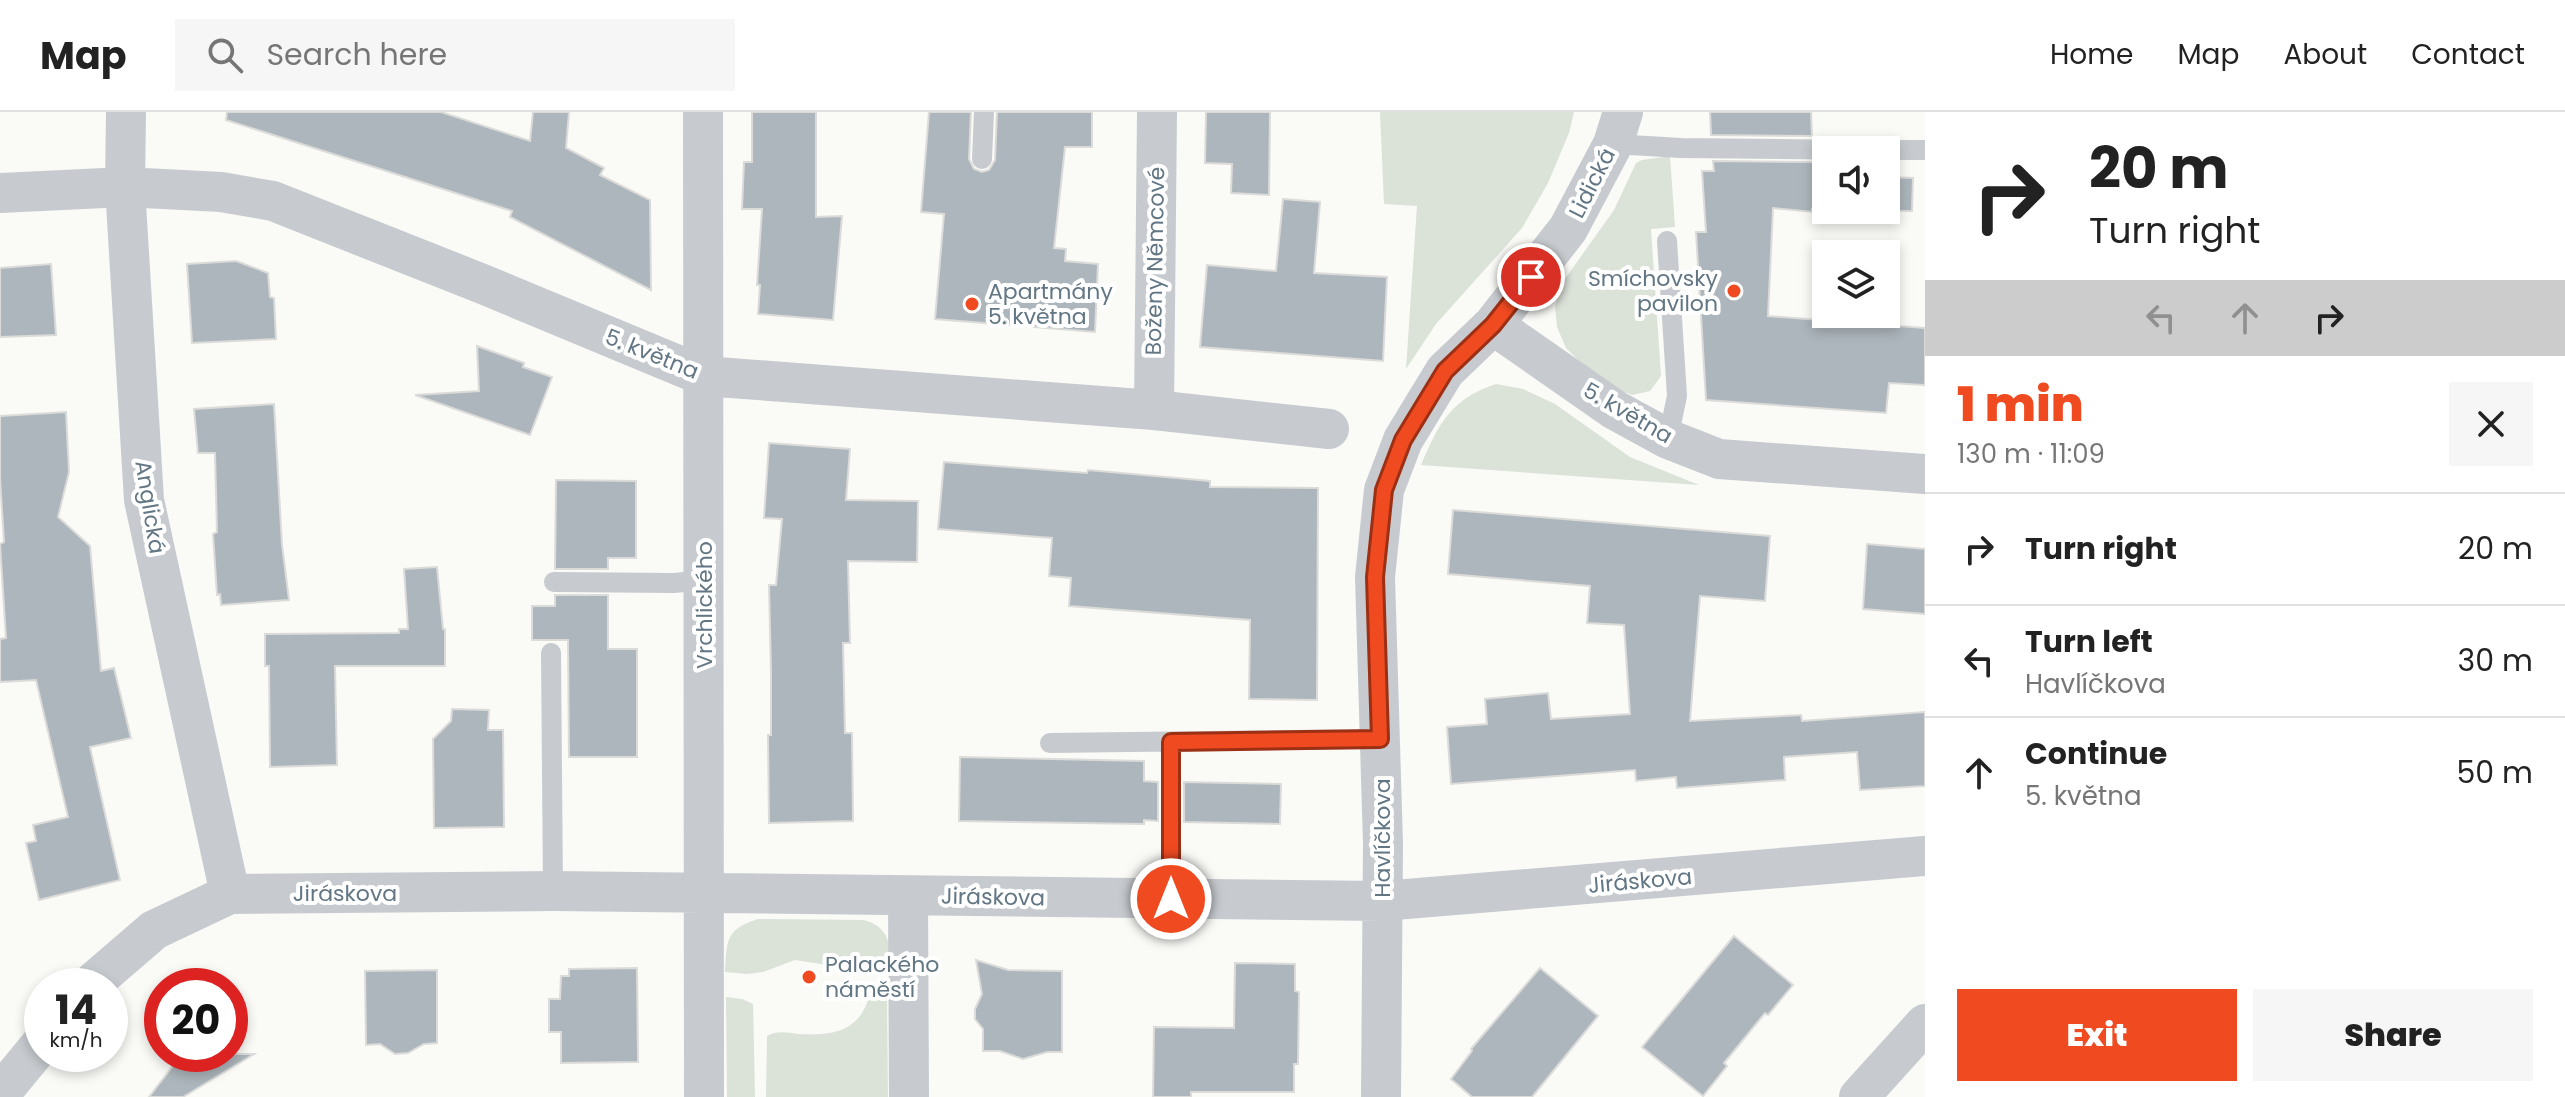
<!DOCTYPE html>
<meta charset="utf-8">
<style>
:root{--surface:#fff;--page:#f6f6f6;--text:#222;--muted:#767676;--line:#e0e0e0;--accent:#f04a21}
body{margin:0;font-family:Poppins,sans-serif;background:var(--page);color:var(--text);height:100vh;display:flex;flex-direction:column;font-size:30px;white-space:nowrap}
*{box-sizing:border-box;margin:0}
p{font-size:26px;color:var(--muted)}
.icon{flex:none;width:44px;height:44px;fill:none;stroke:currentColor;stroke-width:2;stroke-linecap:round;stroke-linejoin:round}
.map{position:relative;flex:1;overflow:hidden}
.details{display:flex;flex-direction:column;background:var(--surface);width:640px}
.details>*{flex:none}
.top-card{background:#fff;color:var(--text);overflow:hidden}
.buttons{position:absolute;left:1812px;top:24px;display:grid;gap:16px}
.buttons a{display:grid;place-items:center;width:88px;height:88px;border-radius:0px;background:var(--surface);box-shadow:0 4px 12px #0003;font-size:40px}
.speed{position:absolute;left:24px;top:856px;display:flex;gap:16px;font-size:40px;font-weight:700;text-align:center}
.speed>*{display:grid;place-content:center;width:104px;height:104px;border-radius:50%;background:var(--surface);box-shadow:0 4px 12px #0003;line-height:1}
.speed small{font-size:20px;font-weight:400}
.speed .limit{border:12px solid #d22;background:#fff;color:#111}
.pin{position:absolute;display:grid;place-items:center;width:68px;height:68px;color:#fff;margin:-34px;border:4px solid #fff;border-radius:50%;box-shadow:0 2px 8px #0007}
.me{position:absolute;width:88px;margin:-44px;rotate:0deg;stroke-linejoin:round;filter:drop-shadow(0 0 6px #0008)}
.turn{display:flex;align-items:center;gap:28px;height:168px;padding:0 32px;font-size:36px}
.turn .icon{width:104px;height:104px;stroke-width:2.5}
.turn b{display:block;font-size:56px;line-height:68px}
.lanes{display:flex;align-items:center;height:76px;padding:0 32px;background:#0003;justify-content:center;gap:40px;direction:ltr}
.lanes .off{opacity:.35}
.round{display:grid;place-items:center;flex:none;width:84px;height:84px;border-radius:0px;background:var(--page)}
.summary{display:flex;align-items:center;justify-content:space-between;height:136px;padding:0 32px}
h1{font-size:48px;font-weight:800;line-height:60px;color:var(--accent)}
.action{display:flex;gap:16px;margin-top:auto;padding:16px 32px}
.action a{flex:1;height:92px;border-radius:0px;background:var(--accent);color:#fff;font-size:32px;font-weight:800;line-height:92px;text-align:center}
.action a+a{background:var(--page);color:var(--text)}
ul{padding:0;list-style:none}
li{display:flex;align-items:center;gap:24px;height:112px;padding:0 32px;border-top:2px solid var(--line)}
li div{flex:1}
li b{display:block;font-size:30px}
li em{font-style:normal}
header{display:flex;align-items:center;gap:48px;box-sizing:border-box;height:112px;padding:0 40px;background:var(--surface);border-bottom:2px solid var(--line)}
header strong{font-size:38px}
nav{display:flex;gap:44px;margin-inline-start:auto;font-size:28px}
.search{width:560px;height:72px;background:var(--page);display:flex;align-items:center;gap:20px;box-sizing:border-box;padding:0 28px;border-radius:0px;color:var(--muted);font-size:30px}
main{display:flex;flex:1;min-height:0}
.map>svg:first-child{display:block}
</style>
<header>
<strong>Map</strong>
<div class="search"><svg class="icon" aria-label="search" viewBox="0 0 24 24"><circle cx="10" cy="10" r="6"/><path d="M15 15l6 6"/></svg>Search here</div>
<nav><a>Home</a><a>Map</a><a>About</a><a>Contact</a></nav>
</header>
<main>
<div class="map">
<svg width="1925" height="985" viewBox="0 0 1925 985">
<rect width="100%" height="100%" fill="#fafaf7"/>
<path fill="#dbe2d8" d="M1380,0H1574L1569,21L1548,71L1522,116L1436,212L1406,257L1417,94L1384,92Z
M1670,44L1675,115L1651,117L1661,264L1650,279L1632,283L1622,279L1584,254L1566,236L1557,215L1555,194L1562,171L1614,98L1636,51L1642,48Z
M1496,272L1523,277L1555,292L1630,345L1699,373L1421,353C1439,311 1451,287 1496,272Z
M758,807L864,808C892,816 891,837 891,863L795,848L763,860L747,862L725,860C727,829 725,817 758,807Z
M880,880L887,887L888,985H766L767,924C777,918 788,921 798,922C832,924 859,920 869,885Z
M726,885L742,887L753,892L755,985H727Z"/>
<path fill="#adb6bc" stroke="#dbdbd9" stroke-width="2" d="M227,0H441L530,29L533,0H569L566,36L604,56L600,63L650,88L651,178L510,105L512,99L226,8Z
M752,0H816V105L842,104L833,208L758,202L760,173H757L762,97H742L744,50H752Z
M929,0H971L969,47L974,57L982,60L989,58L995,48L997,0H1092V35H1065L1054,136L1066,137L1065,149L1098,152L1095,220L935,207L944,102L921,100Z
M1206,0H1270L1269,83L1231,81L1232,52L1205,51Z
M1710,0H1811L1812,24L1711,23Z
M1713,49L1814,50L1815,64H1826V98L1812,97V100L1773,96L1768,204L1925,216V273L1889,271L1886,301L1706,288L1696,120H1706L1702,59H1714Z
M1886,65L1913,66L1912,99L1846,98H1886Z
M1283,87L1320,90L1314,161L1387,165L1383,249L1200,235L1207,153L1276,159Z
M236,149L268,161L270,185L274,186L276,227L192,231L187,152Z
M51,152L56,223L0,225V156Z
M477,234L524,251L523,255L552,265L530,323L415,283L479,279Z
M274,292L282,433L289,488L221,493L220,482L217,483L213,422L217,420L215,341H198L194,297Z
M66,300L69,360L58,405L90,434L101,559L114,556L131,626L90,635L120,768L39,788L26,731L36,729L33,713L68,705L36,568L0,570V527L6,526L0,432L4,430L0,366V304Z
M769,331L850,337L846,388L918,389L917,450L848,449L850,531H843L845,621H852L853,709L769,711L768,623H771V560L769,473H776L782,407L764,406Z
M944,350L1087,361L1088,358L1210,369V375L1318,376L1317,588L1249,587L1250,508L1069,494L1071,466L1049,464L1052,426L938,417Z
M556,368L636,369V446H608V457H555Z
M1453,398L1770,424L1765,489L1700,484L1690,609L1801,603L1802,609L1925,600V674L1860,678L1857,640L1784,645L1785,668L1677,676L1676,665L1636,669L1635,658L1451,672L1447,615L1487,612L1485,587L1548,581L1551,607L1630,602L1624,513L1587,511L1590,474L1448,462Z
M1867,432L1925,437V502L1863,497Z
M437,455L443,517H445V554H335L337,653L270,655L269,554H265V522L399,521V517H408L404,457Z
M555,483H608V537H637V645H569L568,528H532V494H555Z
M452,597L489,598L488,618H503L504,715L434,716L433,627L451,609Z
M960,645L1144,649V669L1158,670V709L1144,708V712L959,709Z
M1184,670L1281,672L1280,712L1184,710Z
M1734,824L1793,873L1768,903L1765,901L1724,951L1727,954L1703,984L1642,935Z
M976,848L1008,858L1062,859V940H1047L1023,947L1000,939H983V917L975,907V897L982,882Z
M1235,851L1295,852V879L1299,880L1298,952H1294V980H1191V985H1153L1154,915L1234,916Z
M637,856L638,950L561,951V920H549V887H560L561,864H569V857Z
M1540,856L1598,904L1532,985H1472L1451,967L1472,939L1471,937Z
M437,858V931L424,932L408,941L395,942L380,932L366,933L365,859Z
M182,942H254L183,985H149Z"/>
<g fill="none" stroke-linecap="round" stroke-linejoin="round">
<path stroke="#c7cbcf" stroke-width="20" d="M1613,32L1681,36L1872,38
M1886,38H1925
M982,47L984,0
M1667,129L1677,284L1668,327
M554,470L674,471L705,468
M551,541L553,779
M1050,631L1380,627
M1171,787V630"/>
<path stroke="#c7cbcf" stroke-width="40" d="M126,0L125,75L144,388L230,782
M703,0L704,985
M0,81L125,75L221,80L273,89L485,173L704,264L1154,298L1329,317
M1493,213L1615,298L1668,327L1719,347L1925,362
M1154,298L1157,0
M908,785L909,985
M89,874L154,818L230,782L553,779L1382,789L1925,744
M0,982L42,931
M1381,985L1383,732L1375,465L1384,378L1403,328L1445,259L1493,213L1568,117L1613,32L1623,0
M1859,985L1925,912"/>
</g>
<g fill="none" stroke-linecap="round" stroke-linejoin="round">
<defs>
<path id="route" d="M1171,787V630L1380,627L1375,465L1384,378L1403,328L1445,259L1493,213L1531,165"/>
</defs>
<use href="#route" stroke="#9c3015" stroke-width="20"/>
<use href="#route" stroke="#f04a21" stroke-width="14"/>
</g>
<g fill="#f04a21" stroke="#fff" stroke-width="3">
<circle cx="1734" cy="179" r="8"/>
<circle cx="972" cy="192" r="8"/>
<circle cx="809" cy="865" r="8"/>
</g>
<g text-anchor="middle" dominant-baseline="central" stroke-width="8" stroke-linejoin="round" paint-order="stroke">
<g font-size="22" fill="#627684" stroke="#fff">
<text transform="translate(1592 71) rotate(-63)">Lidická</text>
<text transform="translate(1155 149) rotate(-89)">Boženy Němcové</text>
<text transform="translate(652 242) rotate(22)">5. května</text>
<text transform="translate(1628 301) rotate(30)">5. května</text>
<text transform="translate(150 395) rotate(81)">Anglická</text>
<text transform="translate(704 493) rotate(-90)">Vrchlického</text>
<text transform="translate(1382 726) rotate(-90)">Havlíčkova</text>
<text transform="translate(1640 769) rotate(-5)">Jiráskova</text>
<text x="345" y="781">Jiráskova</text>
<text transform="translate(993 785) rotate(1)">Jiráskova</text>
</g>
<g font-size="22" fill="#627684" stroke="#fff" text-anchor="start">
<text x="1718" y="166" text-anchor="end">Smíchovsky<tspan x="1718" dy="25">pavilon</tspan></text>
<text x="988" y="179">Apartmány<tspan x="988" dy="25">5. května</tspan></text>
<text x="825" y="852">Palackého<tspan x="825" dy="25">náměstí</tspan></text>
</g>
</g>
</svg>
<div class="buttons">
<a><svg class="icon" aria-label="sound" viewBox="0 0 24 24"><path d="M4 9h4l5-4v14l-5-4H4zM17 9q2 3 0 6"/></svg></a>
<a><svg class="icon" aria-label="layers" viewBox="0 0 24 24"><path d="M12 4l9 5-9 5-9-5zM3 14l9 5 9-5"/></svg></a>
</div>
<div class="speed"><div>14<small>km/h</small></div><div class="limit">20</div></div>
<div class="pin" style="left:1531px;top:165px;background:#d93025"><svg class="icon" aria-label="arrive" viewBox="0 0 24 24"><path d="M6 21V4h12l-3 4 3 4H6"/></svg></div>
<svg class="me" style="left:1171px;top:787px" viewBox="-20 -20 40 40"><circle r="17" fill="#f04a21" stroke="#fff" stroke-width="3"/><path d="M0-11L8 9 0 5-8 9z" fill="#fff"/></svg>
</div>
<section class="details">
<div class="top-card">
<div class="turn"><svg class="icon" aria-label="right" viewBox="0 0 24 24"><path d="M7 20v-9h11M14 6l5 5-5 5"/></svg><div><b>20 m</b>Turn right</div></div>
<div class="lanes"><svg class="icon off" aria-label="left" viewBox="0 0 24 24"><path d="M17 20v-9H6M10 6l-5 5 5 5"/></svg><svg class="icon off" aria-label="ahead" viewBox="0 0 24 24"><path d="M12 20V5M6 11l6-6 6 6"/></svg><svg class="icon" aria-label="right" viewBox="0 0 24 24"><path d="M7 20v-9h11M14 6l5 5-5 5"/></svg></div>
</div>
<div class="summary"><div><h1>1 min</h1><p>130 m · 11:09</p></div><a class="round"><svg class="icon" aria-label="close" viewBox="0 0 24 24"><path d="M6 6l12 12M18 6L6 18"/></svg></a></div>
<ul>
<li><svg class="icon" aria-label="right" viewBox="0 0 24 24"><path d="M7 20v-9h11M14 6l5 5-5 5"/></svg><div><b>Turn right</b></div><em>20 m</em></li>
<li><svg class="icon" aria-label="left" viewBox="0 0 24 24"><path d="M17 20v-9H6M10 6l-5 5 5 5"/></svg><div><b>Turn left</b><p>Havlíčkova</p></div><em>30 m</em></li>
<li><svg class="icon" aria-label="ahead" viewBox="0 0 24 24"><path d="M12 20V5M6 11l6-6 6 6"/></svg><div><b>Continue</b><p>5. května</p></div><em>50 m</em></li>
</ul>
<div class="action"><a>Exit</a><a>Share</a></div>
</section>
</main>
